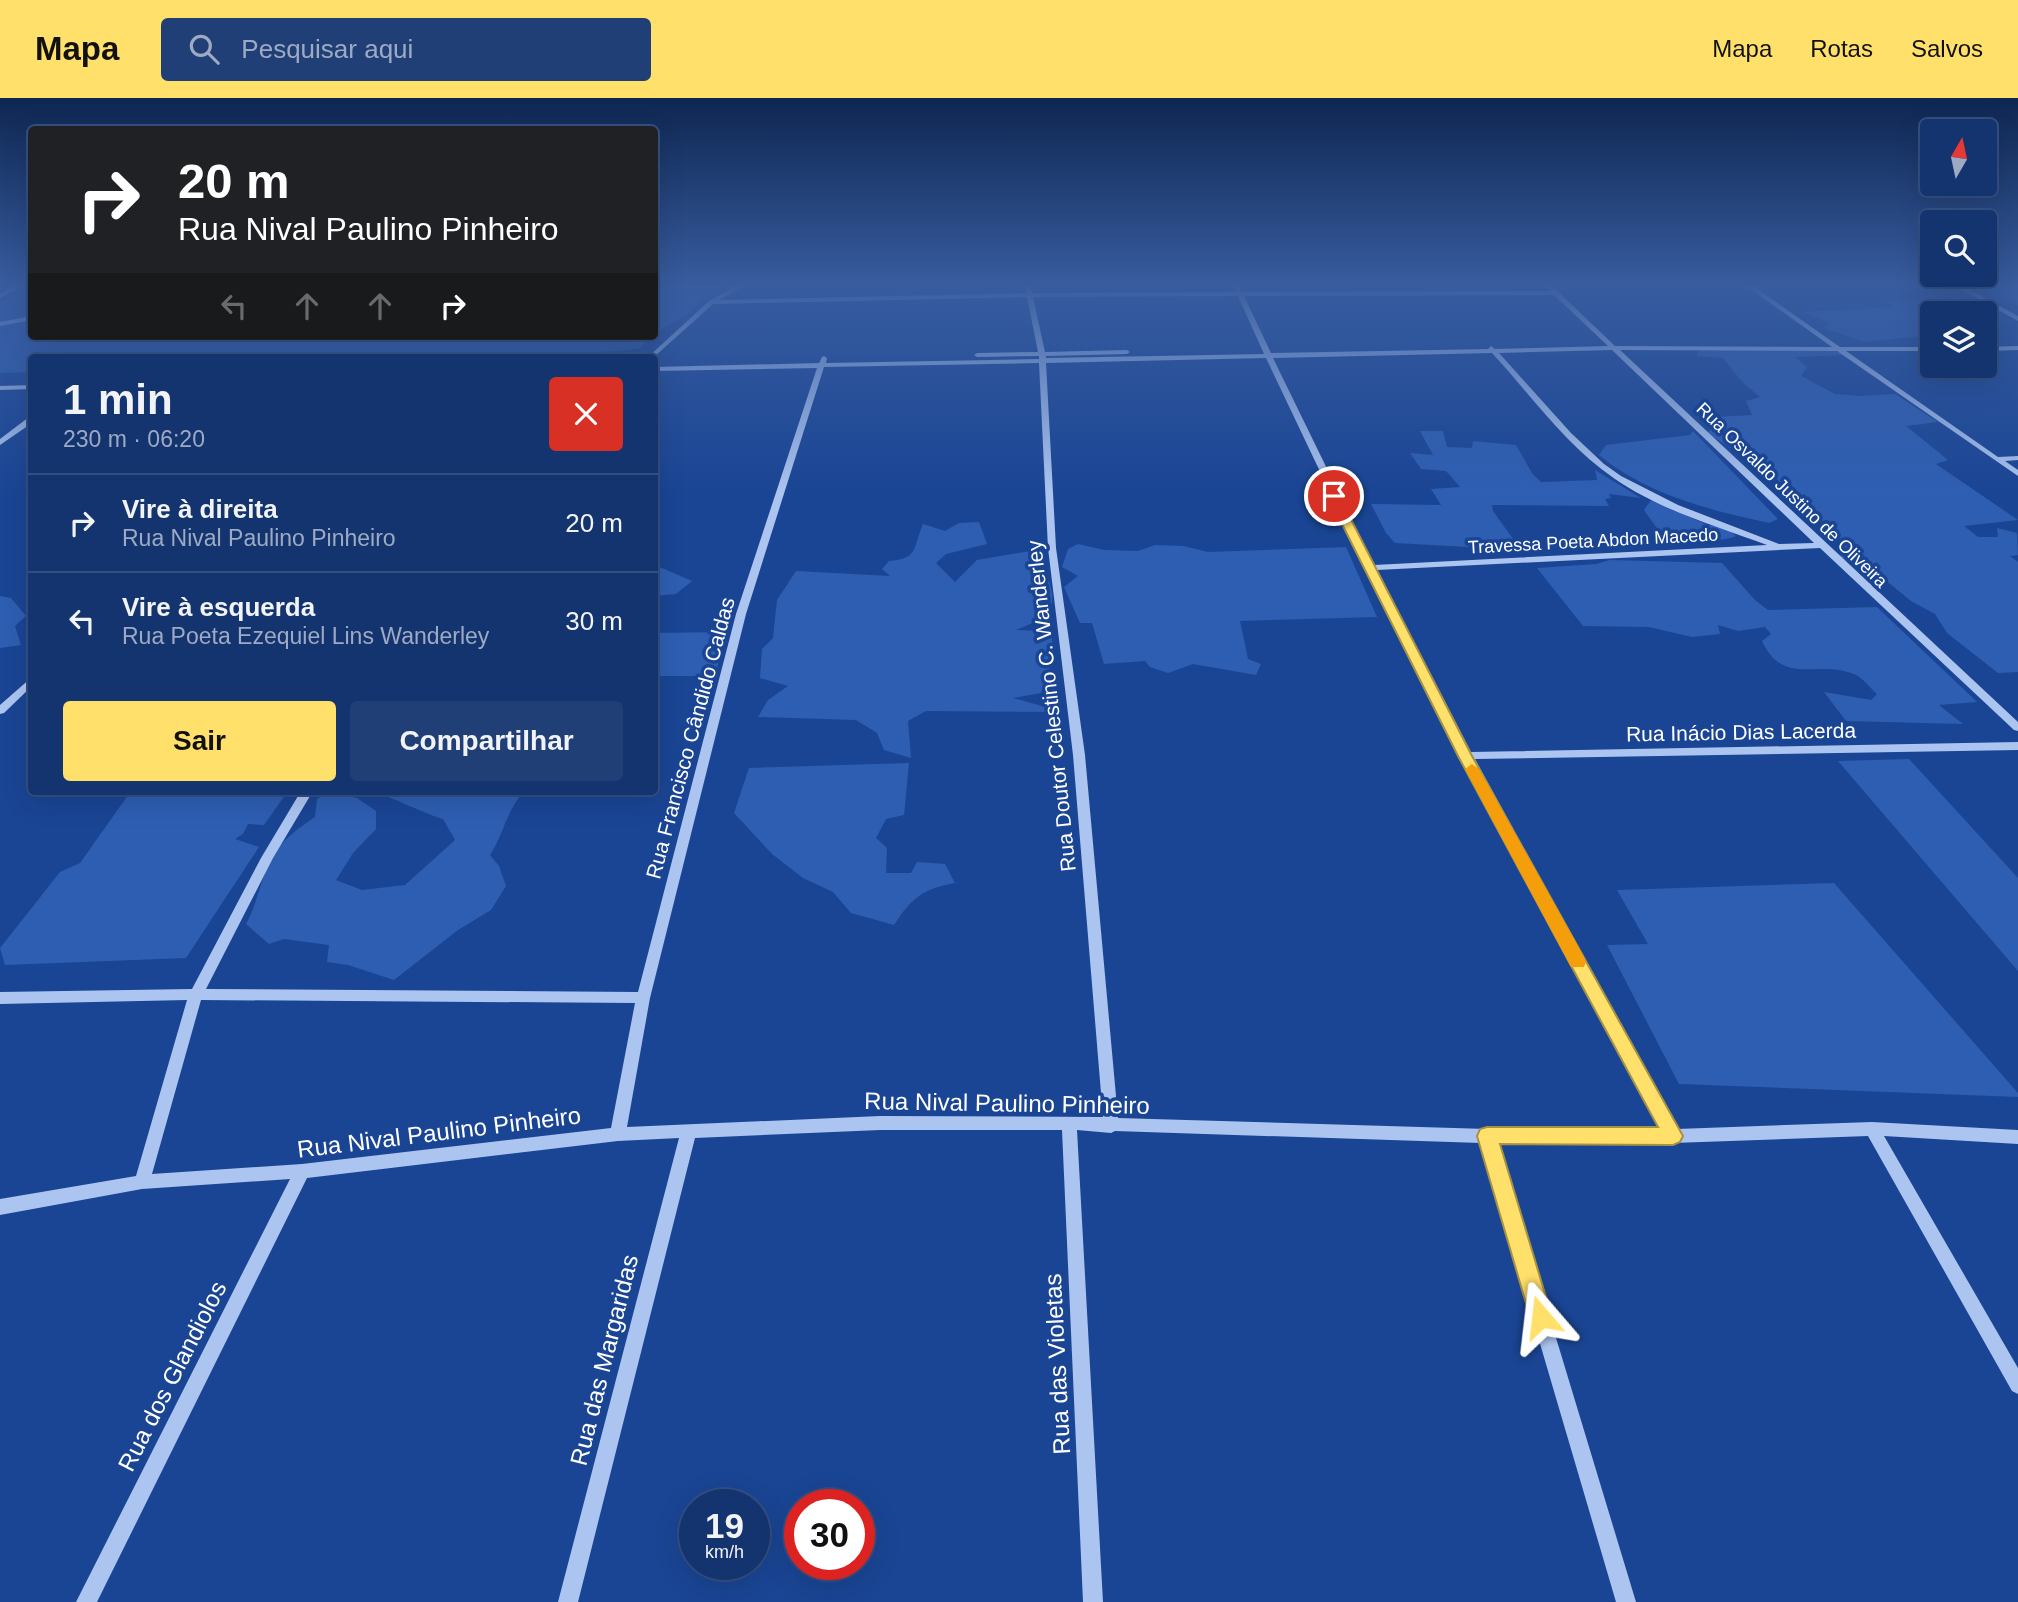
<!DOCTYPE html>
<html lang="pt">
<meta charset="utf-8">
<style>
:root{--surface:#14346f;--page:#213f77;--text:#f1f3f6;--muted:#9daac3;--line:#334f82;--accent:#ffe06a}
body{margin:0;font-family:Helvetica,sans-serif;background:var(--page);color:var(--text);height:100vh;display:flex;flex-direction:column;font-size:26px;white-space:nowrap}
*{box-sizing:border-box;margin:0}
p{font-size:23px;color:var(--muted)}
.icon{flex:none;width:38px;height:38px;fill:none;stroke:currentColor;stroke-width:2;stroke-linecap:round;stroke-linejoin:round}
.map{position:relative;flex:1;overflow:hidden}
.side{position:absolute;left:28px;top:256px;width:630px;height:441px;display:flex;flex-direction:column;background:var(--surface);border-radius:7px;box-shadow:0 7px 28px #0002,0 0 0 2px var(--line)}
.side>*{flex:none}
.top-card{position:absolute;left:28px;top:28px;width:630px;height:214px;border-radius:7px;box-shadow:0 7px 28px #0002,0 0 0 2px var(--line);background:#202124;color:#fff;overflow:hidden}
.needle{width:46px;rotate:9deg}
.fabs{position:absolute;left:1920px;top:21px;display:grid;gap:14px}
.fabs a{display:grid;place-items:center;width:77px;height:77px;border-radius:7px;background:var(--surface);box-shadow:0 7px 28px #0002,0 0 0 2px var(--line);font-size:35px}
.speed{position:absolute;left:679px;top:1391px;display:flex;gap:14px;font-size:35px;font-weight:700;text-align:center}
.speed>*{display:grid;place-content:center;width:91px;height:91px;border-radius:50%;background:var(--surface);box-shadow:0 7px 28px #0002,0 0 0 2px var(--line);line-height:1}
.speed small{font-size:18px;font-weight:400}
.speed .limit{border:10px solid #d22;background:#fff;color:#111}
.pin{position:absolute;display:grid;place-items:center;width:60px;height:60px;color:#fff;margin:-30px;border:4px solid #fff;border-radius:50%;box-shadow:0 2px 7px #0007}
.me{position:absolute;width:77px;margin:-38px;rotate:343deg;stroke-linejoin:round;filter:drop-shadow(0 0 5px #0008)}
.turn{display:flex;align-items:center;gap:24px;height:147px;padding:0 35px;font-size:32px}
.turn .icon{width:91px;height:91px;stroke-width:2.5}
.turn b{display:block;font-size:49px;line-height:60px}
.lanes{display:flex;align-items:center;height:66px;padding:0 35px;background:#0003;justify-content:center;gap:35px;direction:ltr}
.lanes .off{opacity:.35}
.round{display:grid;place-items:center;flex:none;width:74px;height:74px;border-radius:7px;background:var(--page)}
.headline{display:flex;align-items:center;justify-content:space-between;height:119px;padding:0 35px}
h1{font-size:42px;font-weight:700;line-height:52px}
.primary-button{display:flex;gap:14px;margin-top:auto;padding:14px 35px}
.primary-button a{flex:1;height:80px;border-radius:7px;background:var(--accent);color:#111;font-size:28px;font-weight:700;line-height:80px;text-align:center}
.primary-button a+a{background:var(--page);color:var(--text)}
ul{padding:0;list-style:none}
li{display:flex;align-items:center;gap:21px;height:98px;padding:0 35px;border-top:2px solid var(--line)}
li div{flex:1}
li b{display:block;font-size:26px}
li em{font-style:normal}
header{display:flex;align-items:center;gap:42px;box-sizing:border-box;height:98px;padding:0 35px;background:var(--accent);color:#111}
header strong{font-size:33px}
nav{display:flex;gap:38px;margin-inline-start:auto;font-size:24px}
.search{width:490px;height:63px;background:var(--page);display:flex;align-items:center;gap:18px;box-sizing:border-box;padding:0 24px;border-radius:7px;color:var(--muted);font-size:26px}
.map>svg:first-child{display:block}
</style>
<header>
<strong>Mapa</strong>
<div class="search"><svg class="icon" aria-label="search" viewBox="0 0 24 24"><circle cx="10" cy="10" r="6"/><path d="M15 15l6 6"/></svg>Pesquisar aqui</div>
<nav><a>Mapa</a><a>Rotas</a><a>Salvos</a></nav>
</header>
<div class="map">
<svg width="2018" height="1504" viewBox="0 0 2018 1504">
<rect width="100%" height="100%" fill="#1a4594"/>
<path fill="#2e5eb2" d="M654,185H731L711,195L687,216L655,235Z
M1979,185H2018V207Z
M31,189L32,238H652L640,250L619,253L457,259H32L31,274L0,275V205Z
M1939,201L1976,204L1961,208L1974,215H1932V237L1864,244L1827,231L1824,229L1830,226L1802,214L1895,209L1884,202Z
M1724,249L1830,250L1844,257L1795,259L1807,269L1801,278L1835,296L1859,298L1895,296L1938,324L1906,328L1948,362L1936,366L2018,422L1964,428L1978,439H1998L1997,430L2017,435L2018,457L2010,458L2018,464V574L1998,575L1947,535L1935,516L1911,503L1873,472L1847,464L1840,458L1844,443L1814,424L1817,418L1769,374L1707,335L1718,326L1715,319L1752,317L1746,303L1760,299L1743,285L1723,260L1696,258L1698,253H1716Z
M1420,333H1443L1447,349L1472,350L1473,343L1516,347L1532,375L1541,384L1597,382L1595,372L1641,400L1609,396L1611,400L1605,401L1609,408L1492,407L1493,413L1513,441L1473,443L1468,449L1395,445L1386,435L1371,406L1441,407L1431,391L1460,389L1446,373L1421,371L1410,355L1433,357Z
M1693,333L1778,421L1769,425C1709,412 1648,397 1599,357L1606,347L1690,337Z
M1651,402L1708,427L1725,429L1736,438C1718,446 1684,441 1663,439L1644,412Z
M979,424L987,446L946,456L936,465L955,484L977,462L1030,453L1040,458C1055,500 1065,514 1016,532L1043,533L1052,540L1053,561L1041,595L1013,600L1063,614L926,613L908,623L911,660L884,652L877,635L856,622L758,619L768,602L788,588L760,580L762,551L773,540L777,502L796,473L890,478L882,471L889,463C919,461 913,449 923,426L945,433L959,425Z
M1078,446L1104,452L1138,453L1155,447L1183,448L1208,454L1346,449L1377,519L1240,523L1248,561L1261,566L1256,577L1193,566L1168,575L1150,569L1145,563L1104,566L1092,525H1080L1064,489L1078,478L1062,469L1068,451Z
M1610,462L1722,465L1755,502L1768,512L1877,509L1977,604L1939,607L1963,626L1846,623L1824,594L1871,602L1877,596C1870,590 1864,581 1856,577C1818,560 1784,590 1762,543L1771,536L1765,529L1738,533L1718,527L1720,536L1692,539L1649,529L1583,528L1537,470L1596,466Z
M655,467L692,483L676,496L655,498Z
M0,498L11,500L26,518L15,528L21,547L0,550Z
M723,534L716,578H655V535Z
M1909,661L2018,780V873L1838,663Z
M909,665L904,717L886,721L876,740L887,750L886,775H911L917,764L945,766L955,785C922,791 912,800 894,827L851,815L833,794L803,780L772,756L734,715L749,670Z
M131,693H288L264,727L248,726L243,736L235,741L259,749L186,860L5,867L0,850L60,774L80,765Z
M329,693L357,700L376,713V731L353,755L336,782L362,792L405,787L455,742L443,721C419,714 388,696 367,693H525C507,710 504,736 490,757L499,768L506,788L491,812L458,832L394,882L348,867L327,864L329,847L284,841L269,846L246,826C258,805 260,781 272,760C281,742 299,730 315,719L317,701Z
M1834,785L2018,995V999L1679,986L1607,847L1648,846L1617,792Z"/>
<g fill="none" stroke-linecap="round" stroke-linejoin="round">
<path fill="#9fbef2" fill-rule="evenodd" d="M32,218V222L0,228V224Z"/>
<path fill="#acc5f0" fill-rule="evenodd" d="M20,185H28L0,200V196Z
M741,185H749L719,202L1026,195L1024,185H1030L1032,195L1236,194L1232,185H1238L1242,194L1550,193L1542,185H1549L1615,248L1832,249L1742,185H1749L1840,249H1932V253H1846L1998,359L2018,358V362L2005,363L2018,372V378L1837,253L1620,252L2018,624V633L2014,632L1820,450L1377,472L1471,654L2018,644V652L1475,661L1677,1031L1872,1024L2018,1032V1046L1884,1038L2018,1270V1296L2012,1293L1868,1038L1673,1045H1497L1636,1504H1616L1481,1045L1115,1033L1111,1035L1077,1032L1103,1504H1083L1062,1032H880L695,1040L578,1504H558L679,1040L618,1043L307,1080L97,1504H76L290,1081L142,1091L0,1117V1101L136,1078L187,902L0,906V894L192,891L261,760L301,693H313L273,760L206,891L638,894L736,516L817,270L654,273V269L819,265L822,259L824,258L827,260L826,265L1039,261V258L977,259L974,257L977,255L1038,254L1027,199L713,206L654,259H648L709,203ZM1554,197L1608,248L1495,251L1491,248L1488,251L1271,255L1244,198ZM1238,198L1264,256L1046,260V258L1127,256L1130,254L1127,252L1045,254L1033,199ZM1612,252L1814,445L1779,446L1678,407L1621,378L1604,366L1571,335L1499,255ZM1492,255C1531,297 1566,348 1615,381C1660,412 1716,428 1767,447L1374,467L1273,260ZM1266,260L1365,468L1363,470L1368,473L1461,656L1459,658L1464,661L1661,1031H1487L1118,1020L1085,657L1056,450L1046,265ZM1039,265L1048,450L1073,657L1103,1019L880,1018L627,1029L650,900L746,516L824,269ZM201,902L635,905L611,1030L302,1066L152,1076Z
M1950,185H1957L2018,218V223Z
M2018,248V252L1984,253V249Z
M32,287V291L0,292V288Z
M29,319H32V325L0,347V341Z
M32,579V588L4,615L0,616V607Z"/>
</g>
<linearGradient id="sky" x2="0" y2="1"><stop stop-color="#0e2651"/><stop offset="0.47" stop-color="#385c9f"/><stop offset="1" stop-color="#385c9f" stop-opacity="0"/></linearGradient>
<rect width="2018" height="396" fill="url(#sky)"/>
<path fill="#ffe06a" stroke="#a69245" stroke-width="2" d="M1334,395L1339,398L1472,658L1683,1038L1680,1044L1673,1047L1500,1046L1552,1219L1549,1227L1541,1230L1533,1227L1530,1219L1477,1038L1480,1031L1487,1029H1658L1458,658L1328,398Z"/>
<path fill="#f59e0b" d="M1472,666L1479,671L1584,859L1586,864L1584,869H1571L1465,671Z"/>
<g text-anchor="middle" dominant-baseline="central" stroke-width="7" stroke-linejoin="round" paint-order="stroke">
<g font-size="18" fill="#fff" stroke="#1a4594">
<text transform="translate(1792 397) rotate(44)">Rua Osvaldo Justino de Oliveira</text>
<text transform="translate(1593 443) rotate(-3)">Travessa Poeta Abdon Macedo</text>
</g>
<g font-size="21" fill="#fff" stroke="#1a4594">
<text transform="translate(1051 608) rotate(-96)">Rua Doutor Celestino C. Wanderley</text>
<text transform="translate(1741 634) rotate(-1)">Rua Inácio Dias Lacerda</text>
<text transform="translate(690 640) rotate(-75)">Rua Francisco Cândido Caldas</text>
</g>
<g font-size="24" fill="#fff" stroke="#1a4594">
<text transform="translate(1007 1005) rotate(1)">Rua Nival Paulino Pinheiro</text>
<text transform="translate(439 1034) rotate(-7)">Rua Nival Paulino Pinheiro</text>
<text transform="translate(604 1262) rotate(-76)">Rua das Margaridas</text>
<text transform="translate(1057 1266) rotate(-93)">Rua das Violetas</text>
<text transform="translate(172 1278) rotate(-63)">Rua dos Glandiolos</text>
</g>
</g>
</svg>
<div class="fabs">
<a><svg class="needle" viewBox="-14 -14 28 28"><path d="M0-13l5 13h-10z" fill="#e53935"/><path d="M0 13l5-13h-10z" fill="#9daac3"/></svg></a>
<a><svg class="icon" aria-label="search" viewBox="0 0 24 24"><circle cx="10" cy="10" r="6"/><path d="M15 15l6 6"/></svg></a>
<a><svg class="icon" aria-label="layers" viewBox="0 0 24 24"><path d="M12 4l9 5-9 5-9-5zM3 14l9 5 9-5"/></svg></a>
</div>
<div class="speed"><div>19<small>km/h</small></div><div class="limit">30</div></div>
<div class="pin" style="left:1334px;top:398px;background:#d93025"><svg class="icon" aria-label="arrive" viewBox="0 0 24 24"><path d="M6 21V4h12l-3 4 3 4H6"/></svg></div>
<svg class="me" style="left:1541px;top:1219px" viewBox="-20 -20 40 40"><path d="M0-17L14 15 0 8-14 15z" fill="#ffe06a" stroke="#fff" stroke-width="4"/></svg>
<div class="top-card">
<div class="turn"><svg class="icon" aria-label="right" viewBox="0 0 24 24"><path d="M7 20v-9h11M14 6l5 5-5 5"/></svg><div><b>20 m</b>Rua Nival Paulino Pinheiro</div></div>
<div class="lanes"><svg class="icon off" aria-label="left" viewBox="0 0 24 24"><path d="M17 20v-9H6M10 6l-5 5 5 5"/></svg><svg class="icon off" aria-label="ahead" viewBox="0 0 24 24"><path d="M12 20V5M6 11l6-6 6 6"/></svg><svg class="icon off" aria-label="ahead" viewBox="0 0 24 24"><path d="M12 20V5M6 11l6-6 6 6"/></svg><svg class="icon" aria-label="right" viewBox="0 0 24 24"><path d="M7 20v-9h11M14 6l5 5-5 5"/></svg></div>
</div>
<section class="side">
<div class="headline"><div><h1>1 min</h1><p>230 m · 06:20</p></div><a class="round" style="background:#d93025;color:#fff"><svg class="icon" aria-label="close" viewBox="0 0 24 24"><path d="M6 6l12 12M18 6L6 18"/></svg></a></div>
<ul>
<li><svg class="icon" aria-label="right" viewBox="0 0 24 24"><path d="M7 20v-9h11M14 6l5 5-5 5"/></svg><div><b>Vire à direita</b><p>Rua Nival Paulino Pinheiro</p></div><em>20 m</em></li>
<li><svg class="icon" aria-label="left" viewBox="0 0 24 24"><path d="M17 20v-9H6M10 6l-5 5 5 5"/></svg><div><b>Vire à esquerda</b><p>Rua Poeta Ezequiel Lins Wanderley</p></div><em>30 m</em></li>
</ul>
<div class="primary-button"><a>Sair</a><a>Compartilhar</a></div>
</section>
</div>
